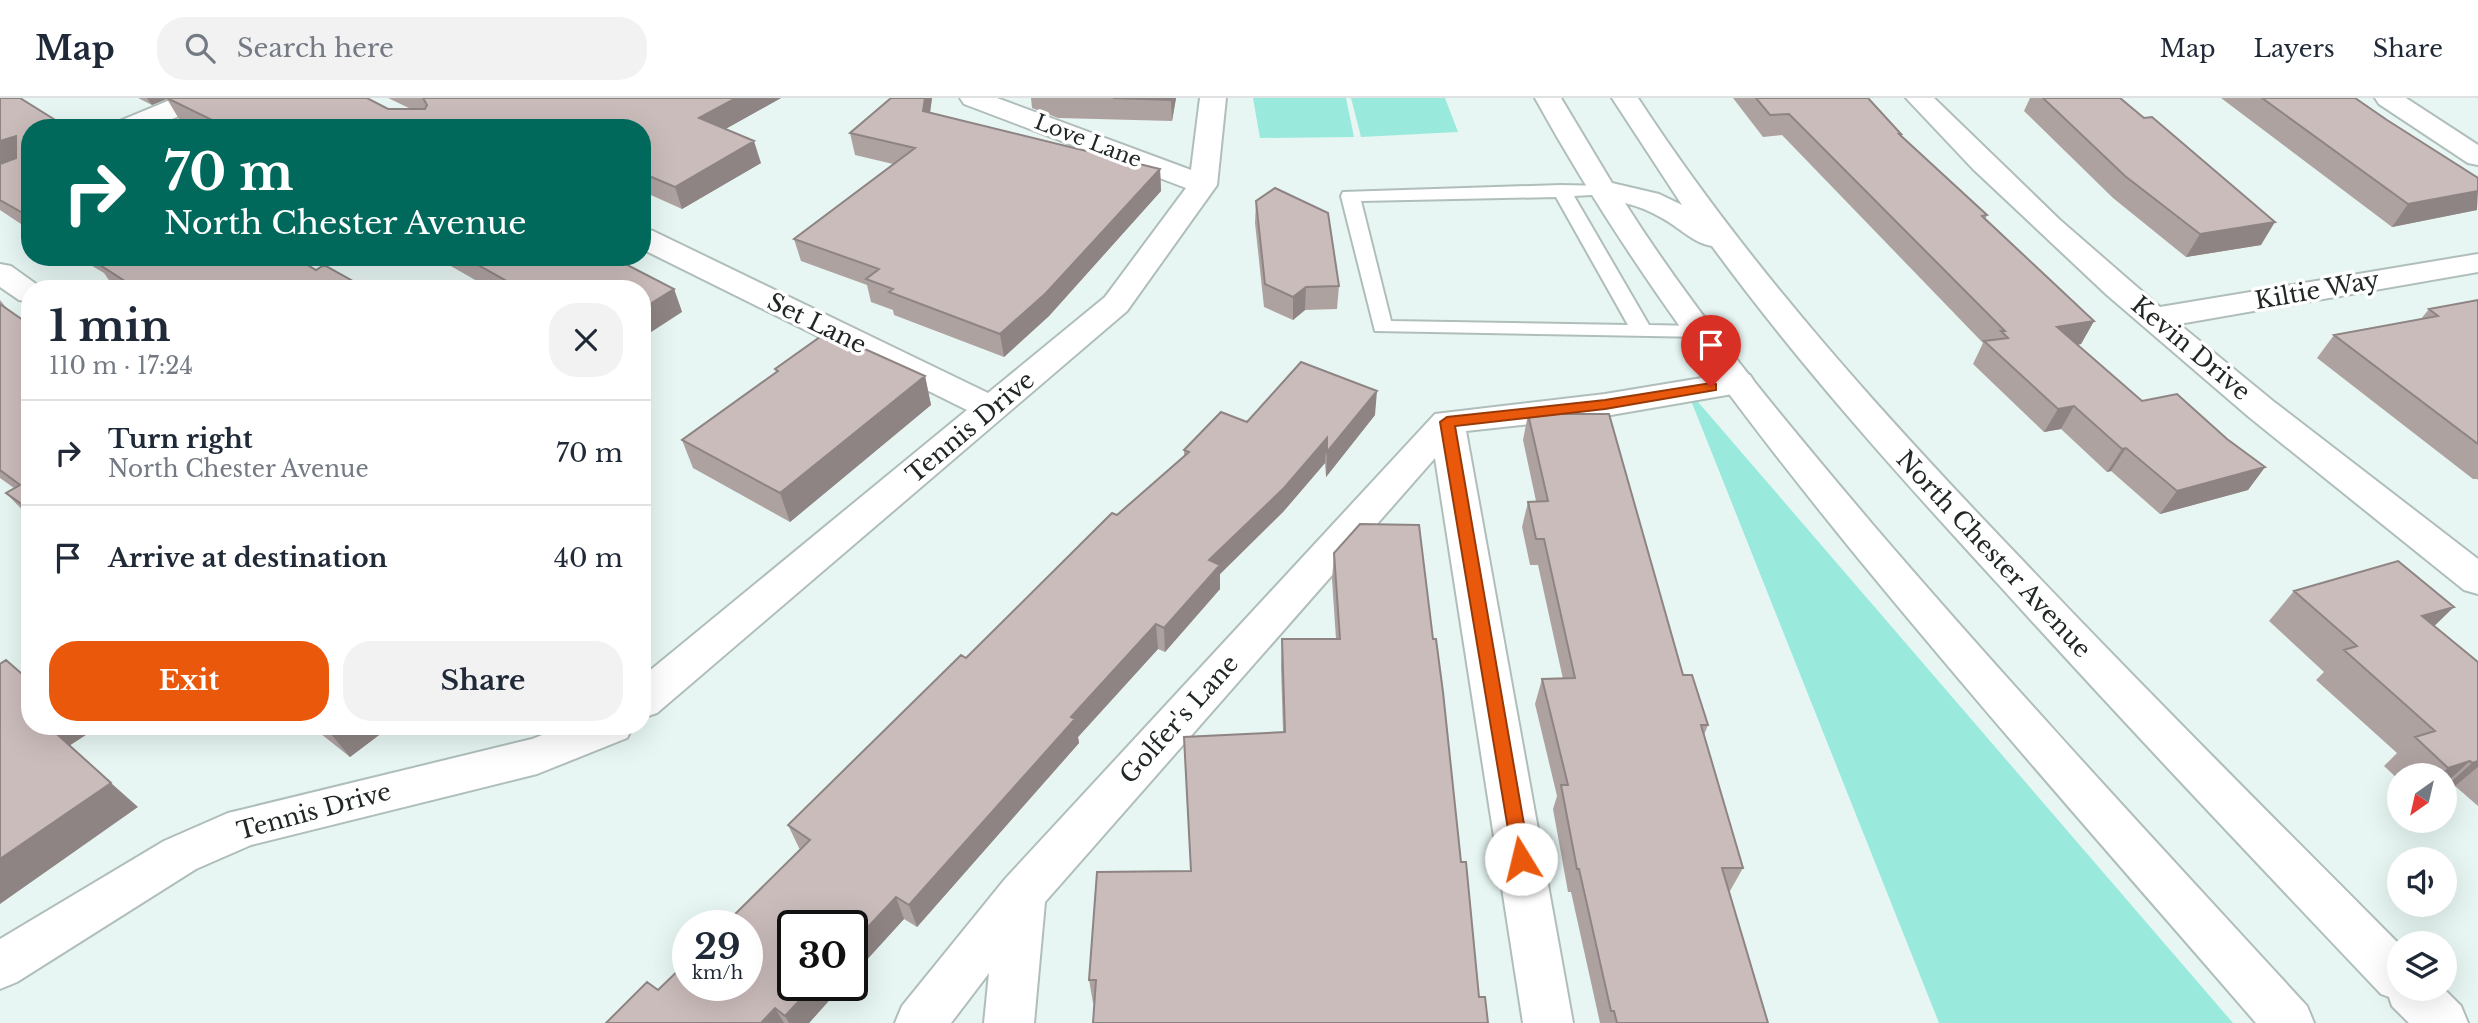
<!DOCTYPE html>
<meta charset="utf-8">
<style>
:root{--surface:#fff;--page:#f2f2f3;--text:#1f2937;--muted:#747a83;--line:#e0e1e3;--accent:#ea580c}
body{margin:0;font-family:"Libre Baskerville",serif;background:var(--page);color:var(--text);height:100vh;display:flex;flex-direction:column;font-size:26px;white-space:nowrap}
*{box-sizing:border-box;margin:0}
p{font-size:23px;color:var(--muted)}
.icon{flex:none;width:38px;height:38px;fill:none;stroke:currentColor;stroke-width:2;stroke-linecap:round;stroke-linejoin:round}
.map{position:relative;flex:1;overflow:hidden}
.panel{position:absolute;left:21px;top:182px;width:630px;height:455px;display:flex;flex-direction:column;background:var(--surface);border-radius:28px;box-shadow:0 7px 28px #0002}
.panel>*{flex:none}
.guide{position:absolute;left:21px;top:21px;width:630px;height:147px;border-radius:28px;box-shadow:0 7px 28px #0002;background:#00695c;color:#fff;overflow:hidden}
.needle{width:46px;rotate:214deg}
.tools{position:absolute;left:2387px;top:665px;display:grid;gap:14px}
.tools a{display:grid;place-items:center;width:70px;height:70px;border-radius:50%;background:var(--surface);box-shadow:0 7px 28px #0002;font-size:35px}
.speed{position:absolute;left:672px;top:812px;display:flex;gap:14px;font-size:35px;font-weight:700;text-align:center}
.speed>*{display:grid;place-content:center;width:91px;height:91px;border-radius:50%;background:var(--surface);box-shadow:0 7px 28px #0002;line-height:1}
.speed small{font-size:18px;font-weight:400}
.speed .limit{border:4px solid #111;border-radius:10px;background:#fff;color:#111}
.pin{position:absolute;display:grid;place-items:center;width:60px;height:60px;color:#fff;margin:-72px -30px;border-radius:50% 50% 50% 0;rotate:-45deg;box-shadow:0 0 7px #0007}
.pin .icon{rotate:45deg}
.me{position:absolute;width:77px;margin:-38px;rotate:351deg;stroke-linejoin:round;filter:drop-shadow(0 0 5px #0008)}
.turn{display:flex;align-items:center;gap:24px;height:147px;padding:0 28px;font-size:32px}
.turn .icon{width:91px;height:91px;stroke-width:2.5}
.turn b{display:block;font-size:49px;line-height:60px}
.round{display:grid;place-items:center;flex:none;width:74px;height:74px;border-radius:28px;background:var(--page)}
.head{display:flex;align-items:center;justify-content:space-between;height:119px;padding:0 28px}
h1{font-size:42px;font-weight:800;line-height:52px}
.cta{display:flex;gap:14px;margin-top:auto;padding:14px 28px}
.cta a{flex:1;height:80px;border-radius:28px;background:var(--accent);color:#fff;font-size:28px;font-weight:800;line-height:80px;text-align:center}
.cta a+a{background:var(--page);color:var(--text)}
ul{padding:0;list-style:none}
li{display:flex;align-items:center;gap:21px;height:105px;padding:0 28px;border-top:2px solid var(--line)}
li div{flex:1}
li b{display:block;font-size:26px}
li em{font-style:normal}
header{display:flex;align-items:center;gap:42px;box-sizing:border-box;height:98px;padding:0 35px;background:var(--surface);border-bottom:2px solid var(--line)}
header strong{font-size:33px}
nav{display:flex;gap:38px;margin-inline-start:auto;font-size:24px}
.search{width:490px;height:63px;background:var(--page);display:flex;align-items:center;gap:18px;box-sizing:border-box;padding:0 24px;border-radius:28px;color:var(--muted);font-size:26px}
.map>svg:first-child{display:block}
</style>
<header>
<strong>Map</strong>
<div class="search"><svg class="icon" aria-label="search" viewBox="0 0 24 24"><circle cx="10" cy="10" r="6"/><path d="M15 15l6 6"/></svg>Search here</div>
<nav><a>Map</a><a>Layers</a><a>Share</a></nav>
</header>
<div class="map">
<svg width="2478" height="925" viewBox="0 0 2478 925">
<rect width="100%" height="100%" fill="#e7f6f3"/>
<path fill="#99eadc" d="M1253,0H1346L1354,39L1260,40Z
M1351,0H1445L1458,34L1361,39Z
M1686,290L2233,925H1939Z"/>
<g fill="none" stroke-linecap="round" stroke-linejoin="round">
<defs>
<path id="lane" d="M1561,87L1609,88L1612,92L1609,96L1574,98L1649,227L1698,228L1705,229L1708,234L1705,239L1375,233L1341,98L1343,94ZM1556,99L1628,227L1391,223L1361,103Z"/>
<path id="street" d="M175,0H211L207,6L151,30H114L117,24Z
M960,0H997L1191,72L1200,0H1226L1217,87L1127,213L657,615L642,620V579L967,312L642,151V130L653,133L988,295L1105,199L1186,90L964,6Z
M1906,0H1934L2060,122L2160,209L2478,156V174L2179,226L2273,303L2478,461V496L2464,492L2249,319L2107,197L1973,71Z
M2375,0H2406L2478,47V67L2468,65L2379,6Z
M0,166L11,168L43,191H30V204L19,202L0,189Z
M1738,274L1750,277L1755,285L1750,293L1605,318L1466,333L1573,925H1523L1435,360L1045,804L1034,925H984L989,875L951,925H895L902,908L1005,781L1435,316L1605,296Z
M565,628H633L627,640L537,676L251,747L196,771L17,884L0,891V841L164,743L228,715L532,641Z"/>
<path id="secondary" d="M1535,0H1561L1612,85L1659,96L1682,107L1612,0H1638C1749,170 1886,320 2026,466C2148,595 2274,720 2399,846V891H2444L2461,908L2468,925H2409L2392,908L2389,899L2381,896C2253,761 2124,625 1999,487C1899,378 1799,267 1712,148C1693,145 1679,129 1662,120C1650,113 1638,108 1625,105C1698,220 1787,325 1874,428C2014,591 2161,749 2307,908L2314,925H2256C2121,769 1984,614 1853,454C1736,310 1625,163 1535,0Z"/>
</defs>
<use href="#lane" stroke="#b0bebb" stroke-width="4"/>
<use href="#street" stroke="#b0bebb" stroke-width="4"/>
<use href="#secondary" stroke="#b0bebb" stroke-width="4"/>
<use href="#lane" fill="#fff" fill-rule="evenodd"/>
<use href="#street" fill="#fff" fill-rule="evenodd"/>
<use href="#secondary" fill="#fff" fill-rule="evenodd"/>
</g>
<path fill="#aea2a1" d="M0,0L30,30V132L0,112Z
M138,0H367L388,11H411L388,0H781L725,31L761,65L682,111L642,93V30L196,29L179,21L167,1L152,7Z
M891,0H932L930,15L1160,71L1161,93L1049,218L1004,259L894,217L893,212L871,204L867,187L801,163L794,141L893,66L855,57L850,35Z
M1031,0H1176L1172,23L1058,20L1032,10Z
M1733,0H1868L1901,36V38L1987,117L1985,122L2094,223L2081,246L2077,247L2142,303L2227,341L2265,369L2248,392L2160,416L2111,373L2107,374L2061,331L2044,334L1973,266L1983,245L1782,37L1763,39Z
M2030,0H2120L2144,20L2261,147L2186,159L2113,100L2024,13Z
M2221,0H2355L2477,112L2392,129Z
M1256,103L1339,188L1337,211L1305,212L1293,222L1264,209L1255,125Z
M77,159H294L316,172L367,191H118L113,188L104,175Z
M435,159H612L674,191L682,214L642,191H491Z
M0,202L8,212L30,227V420L6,395L14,390L0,380Z
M2478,202V382L2477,381H2473L2317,260L2334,237L2421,221L2429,211Z
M775,271L925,278L931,307L790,424L693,370L682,342L776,274Z
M1528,316L1683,577L1708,627L1704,637L1743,770L1730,793H1729L1768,925H1600L1571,794H1568L1553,711L1557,698L1535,606L1542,581H1563L1538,467H1530L1522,429L1528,404L1536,403L1523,342Z
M1375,317L1326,379L1325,365L1283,414L1220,476V491L1165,554L1158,551L1078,639L1079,645L917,829L904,821L852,878V828L793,887H843L809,925H606L658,892L800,751L799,750L788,727L1117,417L1184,358V352L1247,324Z
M1334,455L1433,541L1094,905H1093L1089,882L1191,773L1283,634L1281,568L1282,541H1336L1332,481Z
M2294,493L2435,528L2478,564V708L2455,688L2445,692V677H2399V682L2384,668L2397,655L2316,582L2324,574L2269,523Z
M311,628H391L350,659Z"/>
<path fill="#8d8483" d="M147,0H169L152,7Z
M736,0H781L706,42L699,20Z
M925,0H932L927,35L923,13Z
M1171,0H1176L1172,23L1171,2Z
M16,38L30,57L0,71V43Z
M754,43L761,65L682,111L675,89Z
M1160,71L1161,93L1049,218L1004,259L1000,236Z
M2478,93L2477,112L2392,129L2408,106Z
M2275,124L2261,147L2186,159L2200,136Z
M1306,189L1305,212L1293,222V199Z
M674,191L682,214L642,240V211Z
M2094,223L2081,246L2045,252L2057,229Z
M925,278L931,307L790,424L780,395Z
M1377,293L1375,317L1326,379L1327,354Z
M2074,308L2061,331L2044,334L2058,311Z
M1327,340L1325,365L1283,414L1220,476V491L1165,554L1164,530L1209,462Z
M2126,350L2111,373L2107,374L2122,351Z
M2265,369L2248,392L2160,416L2177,393Z
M2454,509L2424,538L2422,518Z
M1156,526L1158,551L1078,639L1079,645L917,829L909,807L1071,619Z
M48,628H81L89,635L69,648Z
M341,628H391L350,659L331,636Z
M2470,663L2445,686V677H2440L2448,670Z
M2478,663V669L2455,688L2445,692V689L2472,665Z
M111,685L138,709L0,806V761Z
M896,799L904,821L852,878V846Z
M814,887H843L809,925H789L785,918Z
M775,910L784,925H761Z"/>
<path fill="#cabcbb" stroke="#8d8483" stroke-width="2" d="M0,0H20L68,30H30V119L0,102V66L16,60V38L0,43Z
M167,0H367L388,11H425L427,7L423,0H736L699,20L754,43L675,89L642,75V30H194L212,22Z
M891,0H925L923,13L1160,71L1046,195L1000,236L889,194L893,191L866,181L879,171L794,141L915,50L850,35Z
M1113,0H1171V2Z
M1756,0H1868L1901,36H1899L1987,117L1982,118L2094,223L2057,229L2142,303L2177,296L2227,341L2265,369L2177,393L2126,350L2122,351L2074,308L2058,311L1984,243L2008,240L2001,233H2005L1789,16L1770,17Z
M2043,0H2120L2144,20L2152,19L2275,124L2200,136L2125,78Z
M2262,0H2355L2387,22L2478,80V93L2408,106Z
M1275,90L1328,115L1339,188L1306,189L1293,199L1265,186L1256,103Z
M99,159H294L316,172L324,167L367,191H137L97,165L104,162Z
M464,159H612L674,191L642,211V191H521Z
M2478,202V346L2334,237L2438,218L2429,211Z
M0,206L30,227V412L6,395L20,387L0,372Z
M827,234L925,278L780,395L682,342L778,273L775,271Z
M1301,264L1377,293L1327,354V340L1284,390L1209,462L1220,467L1164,530L1156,526L1071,619L1075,621L909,807L896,799L852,846V828H793V887H814L785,918L775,910L761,925H606L647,884L658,892L688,863V887H747V828H723L810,742L788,727L961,557L966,560L1112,415L1117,417L1189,354L1184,352L1221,314L1247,324Z
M1528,316H1609L1683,577H1692L1708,627H1701L1743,770H1722L1768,925H1617L1614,913H1611L1579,771H1577L1561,687H1568L1542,581L1575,580L1544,441H1536L1528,404L1548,403Z
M1360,426L1419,427L1433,541H1436L1443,594L1461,764H1466L1479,899H1485L1488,925H1093L1096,882H1089L1097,774L1191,773L1184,639L1285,634L1282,541H1340L1334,455Z
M2398,463L2454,509L2422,518L2478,564V663L2472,665L2470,663L2448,670L2415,639L2435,633L2344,552L2357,548L2294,493Z
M6,562L30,583V628H48L111,685L0,761V566Z
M321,628H341L331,636Z"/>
<path fill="#ea580c" stroke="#983908" stroke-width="2" d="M1711,285L1716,286V292L1605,311L1455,328L1530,761L1527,767L1521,770L1514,767L1440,324L1447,319L1605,302Z"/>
<g text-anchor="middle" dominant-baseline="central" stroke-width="7" stroke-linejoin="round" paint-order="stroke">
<g font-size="21" fill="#212726" stroke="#fff">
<text transform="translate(1088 43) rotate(21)">Love Lane</text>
</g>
<g font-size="24" fill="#212726" stroke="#fff">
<text transform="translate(2317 192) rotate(-10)">Kiltie Way</text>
<text transform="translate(817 225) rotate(26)">Set Lane</text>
<text transform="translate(2191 250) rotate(40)">Kevin Drive</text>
<text transform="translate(970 329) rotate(-40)">Tennis Drive</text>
<text transform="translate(1994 456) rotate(47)">North Chester Avenue</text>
<text transform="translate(1179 621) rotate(-48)">Golfer's Lane</text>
<text transform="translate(314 713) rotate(-15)">Tennis Drive</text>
</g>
</g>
</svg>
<div class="tools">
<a><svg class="needle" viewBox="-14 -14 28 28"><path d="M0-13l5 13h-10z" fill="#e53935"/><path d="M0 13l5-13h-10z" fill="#747a83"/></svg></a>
<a><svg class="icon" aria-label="sound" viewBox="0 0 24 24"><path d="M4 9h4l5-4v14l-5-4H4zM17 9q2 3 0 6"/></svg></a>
<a><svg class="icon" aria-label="layers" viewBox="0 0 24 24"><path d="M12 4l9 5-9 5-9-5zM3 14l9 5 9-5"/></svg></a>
</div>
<div class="speed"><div>29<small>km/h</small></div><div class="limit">30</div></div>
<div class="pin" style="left:1711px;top:289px;background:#d93025"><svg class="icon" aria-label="arrive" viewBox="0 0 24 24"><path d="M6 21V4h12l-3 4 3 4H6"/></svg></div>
<svg class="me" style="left:1521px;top:761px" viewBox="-20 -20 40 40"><circle r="19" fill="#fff"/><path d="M0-13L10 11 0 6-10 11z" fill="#ea580c"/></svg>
<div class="guide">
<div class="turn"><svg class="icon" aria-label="right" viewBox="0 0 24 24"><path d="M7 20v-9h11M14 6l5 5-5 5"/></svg><div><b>70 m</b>North Chester Avenue</div></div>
</div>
<section class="panel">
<div class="head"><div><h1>1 min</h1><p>110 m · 17:24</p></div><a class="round"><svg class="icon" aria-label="close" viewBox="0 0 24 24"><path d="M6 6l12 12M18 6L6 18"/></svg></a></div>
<ul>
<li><svg class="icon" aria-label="right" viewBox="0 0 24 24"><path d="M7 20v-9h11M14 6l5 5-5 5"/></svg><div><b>Turn right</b><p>North Chester Avenue</p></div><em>70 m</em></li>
<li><svg class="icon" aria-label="arrive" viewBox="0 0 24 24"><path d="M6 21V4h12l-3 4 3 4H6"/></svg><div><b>Arrive at destination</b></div><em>40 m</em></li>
</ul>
<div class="cta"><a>Exit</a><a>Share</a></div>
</section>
</div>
